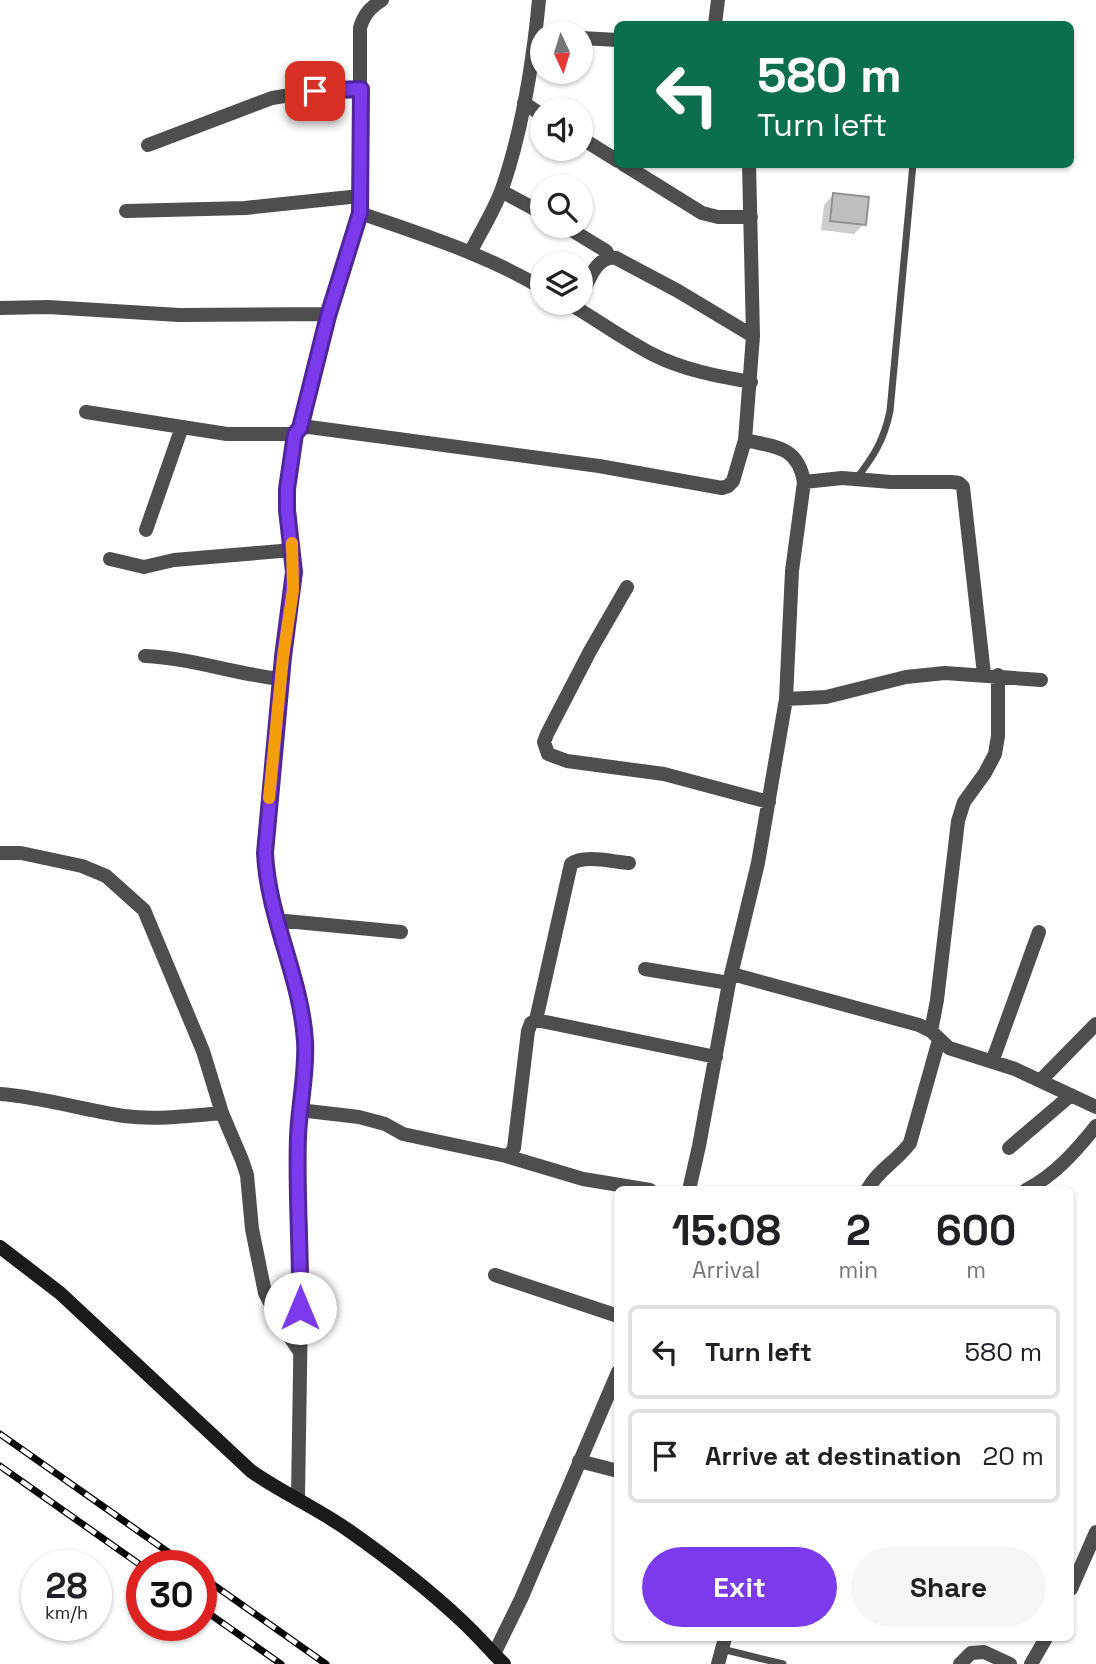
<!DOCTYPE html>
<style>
:root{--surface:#fff;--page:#f6f6f6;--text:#202124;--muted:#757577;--line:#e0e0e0;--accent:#7c3aed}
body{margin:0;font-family:"Space Grotesk",sans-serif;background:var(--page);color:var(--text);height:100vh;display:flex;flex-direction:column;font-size:26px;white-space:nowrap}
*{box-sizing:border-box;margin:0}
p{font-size:23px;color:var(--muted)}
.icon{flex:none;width:38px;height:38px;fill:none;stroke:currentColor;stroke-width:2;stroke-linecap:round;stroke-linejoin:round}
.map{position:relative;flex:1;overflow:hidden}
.sheet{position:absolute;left:614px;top:1186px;width:460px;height:455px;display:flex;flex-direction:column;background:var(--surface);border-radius:10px;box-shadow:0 2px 5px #0004}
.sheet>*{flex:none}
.top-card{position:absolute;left:614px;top:21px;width:460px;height:147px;border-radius:10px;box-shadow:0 2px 5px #0004;background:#0b6e4f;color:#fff;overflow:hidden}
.needle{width:46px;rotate:176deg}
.controls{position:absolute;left:530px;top:21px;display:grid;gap:14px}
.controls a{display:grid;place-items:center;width:63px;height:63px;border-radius:50%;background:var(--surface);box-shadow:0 2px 5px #0004;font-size:35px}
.speed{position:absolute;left:21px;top:1550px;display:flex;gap:14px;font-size:35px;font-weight:700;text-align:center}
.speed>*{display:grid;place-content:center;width:91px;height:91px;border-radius:50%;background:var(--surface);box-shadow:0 2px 5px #0004;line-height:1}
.speed small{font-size:18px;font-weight:400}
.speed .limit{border:10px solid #d22;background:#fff;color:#111}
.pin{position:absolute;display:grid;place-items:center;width:60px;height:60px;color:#fff;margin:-30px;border-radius:14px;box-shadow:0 4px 10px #0006}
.me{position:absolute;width:77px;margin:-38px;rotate:0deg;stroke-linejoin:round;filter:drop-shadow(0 0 5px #0008)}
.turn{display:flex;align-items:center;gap:24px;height:147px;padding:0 28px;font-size:32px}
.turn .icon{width:91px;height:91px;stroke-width:2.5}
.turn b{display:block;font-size:49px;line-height:60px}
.eta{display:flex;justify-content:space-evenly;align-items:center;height:119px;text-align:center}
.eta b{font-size:42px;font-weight:700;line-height:49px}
.action{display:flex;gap:14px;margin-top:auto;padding:14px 28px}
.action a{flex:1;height:80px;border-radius:42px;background:var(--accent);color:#fff;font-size:28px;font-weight:700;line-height:80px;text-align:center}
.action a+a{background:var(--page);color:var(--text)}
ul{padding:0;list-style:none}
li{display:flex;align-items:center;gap:21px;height:94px;margin:0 14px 10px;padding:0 14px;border:4px solid var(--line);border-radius:10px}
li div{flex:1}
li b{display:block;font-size:26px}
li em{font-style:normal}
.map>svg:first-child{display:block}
</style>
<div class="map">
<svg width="1096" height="1664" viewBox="0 0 1096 1664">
<rect width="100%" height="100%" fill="#fff"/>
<path fill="#0003" d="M833,195L864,224L854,234L821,230L824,205Z"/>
<path fill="#bebebe" stroke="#929292" stroke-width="2" d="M833,193L869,197L866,225L830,221Z"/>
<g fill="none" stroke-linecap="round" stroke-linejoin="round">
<path stroke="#4e4e4e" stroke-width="7" d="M856,479C874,456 884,440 890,411L913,164
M722,1649L783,1664"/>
<path stroke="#4e4e4e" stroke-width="14" d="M715,24L718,0
M581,38L618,40
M524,103L542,115
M581,138L618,161
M148,145L272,98L315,91L361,89
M623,164L702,213L718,217H751
M501,191L542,213
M360,203V28C364,14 370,8 382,0
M126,211L245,208L360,196
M565,226L606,251L609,257
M471,251C481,231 494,211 502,189C523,128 533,63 539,0
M581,296C589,281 596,255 616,258L678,291L753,336
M568,303C596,319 623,339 652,354C683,370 717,376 751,382
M0,308L48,307L179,315L329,314
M86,412L227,434H295
M300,428L328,316L360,213C423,235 485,254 542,288
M804,482L842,478L891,482H952L959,483L963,487L984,674
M146,530L182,427
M110,559L144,567L174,560L293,550
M627,587L590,651L547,734L544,742L548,754L567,761L664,774L769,802
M145,656C191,658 235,674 281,679
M786,699L826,697L906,677L945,673L1041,680
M0,853H21L82,866L106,876L144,910L203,1051L222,1113L242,1160L247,1175L252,1229L265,1293L280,1322L300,1352
M275,920L401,932
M645,969L729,983
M732,974L919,1025L931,1031L949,1048L1015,1069L1096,1107
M536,1020L571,864C584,854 613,862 629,863
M931,1031L937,1000L958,821L964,802L985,773L995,754L998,736V675
M992,1062L1039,932
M1041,1080L1096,1024
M0,1094C43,1097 82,1110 124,1116C156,1120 189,1116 222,1113
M299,1110L359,1117L385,1124L403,1134L506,1156L511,1153L514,1148L528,1031L531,1023L536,1020L716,1057
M1009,1148L1071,1095
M506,1156L583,1179L650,1190
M689,1190L699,1146L729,983L758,863L786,699L792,571L804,482C798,446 775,447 745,440L753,336L749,164
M867,1190C878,1170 897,1161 910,1143L939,1040
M1026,1190C1055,1175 1076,1151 1096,1126
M495,1275L618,1316
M579,1461L618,1471
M298,1499C299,1421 301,1344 301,1266C301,1224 298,1181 298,1139C299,1105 308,1073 305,1039C299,975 268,918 265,853L283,657L294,572L287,489L295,434L300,428L309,427L599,466L722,488L728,486L733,481L745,440
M1071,1589L1096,1532
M494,1654L521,1599L618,1372
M718,1664L725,1638
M960,1664L971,1653L984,1652L1010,1664
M1031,1664L1046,1638"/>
<path stroke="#1b1b1b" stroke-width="14" d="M0,1247L60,1293L251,1471C282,1493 317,1508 348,1530C388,1558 427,1588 462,1621C477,1635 490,1650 504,1664"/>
<defs>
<path id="rail" d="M0,1434L188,1566
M0,1466L142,1566
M201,1576L326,1664
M201,1608L281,1664"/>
</defs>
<use href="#rail" stroke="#000" stroke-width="7"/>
<use href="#rail" stroke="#fff" stroke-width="4.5" stroke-dasharray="13" stroke-linecap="butt"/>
</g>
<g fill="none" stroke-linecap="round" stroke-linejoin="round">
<defs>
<path id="route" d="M300,1308C301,1251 296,1194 298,1137C299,1105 307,1073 305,1041C301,977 268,918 265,853L283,657L294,572L287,510V489L295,434L300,428L328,316L360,213L361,89L315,91"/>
</defs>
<use href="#route" stroke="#51269a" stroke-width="18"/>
<use href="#route" stroke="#7c3aed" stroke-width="12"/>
<path stroke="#f59e0b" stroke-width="12" d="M269,798L283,657L293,590L292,543"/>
</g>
</svg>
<div class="controls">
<a><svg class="needle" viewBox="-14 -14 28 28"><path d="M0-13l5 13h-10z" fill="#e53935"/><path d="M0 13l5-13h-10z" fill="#757577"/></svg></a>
<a><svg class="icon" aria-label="sound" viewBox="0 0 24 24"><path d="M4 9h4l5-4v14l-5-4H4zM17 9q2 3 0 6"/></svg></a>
<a><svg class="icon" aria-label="search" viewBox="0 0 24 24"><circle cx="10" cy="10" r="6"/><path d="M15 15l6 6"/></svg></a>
<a><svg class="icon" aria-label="layers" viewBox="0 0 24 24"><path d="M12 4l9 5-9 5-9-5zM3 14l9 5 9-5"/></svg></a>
</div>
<div class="speed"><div>28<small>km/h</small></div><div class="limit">30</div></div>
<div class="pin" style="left:315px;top:91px;background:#d93025"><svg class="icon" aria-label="arrive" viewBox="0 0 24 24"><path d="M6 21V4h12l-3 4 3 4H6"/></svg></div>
<svg class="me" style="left:300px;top:1308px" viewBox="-20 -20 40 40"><circle r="19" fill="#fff"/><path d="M0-13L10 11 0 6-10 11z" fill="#7c3aed"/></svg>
<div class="top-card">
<div class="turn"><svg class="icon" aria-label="left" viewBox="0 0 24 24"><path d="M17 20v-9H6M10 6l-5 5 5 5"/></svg><div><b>580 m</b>Turn left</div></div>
</div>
<section class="sheet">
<div class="eta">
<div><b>15:08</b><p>Arrival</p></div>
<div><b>2</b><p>min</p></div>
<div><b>600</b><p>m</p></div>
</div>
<ul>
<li><svg class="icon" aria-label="left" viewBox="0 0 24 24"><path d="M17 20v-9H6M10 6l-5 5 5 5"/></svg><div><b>Turn left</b></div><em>580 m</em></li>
<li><svg class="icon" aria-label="arrive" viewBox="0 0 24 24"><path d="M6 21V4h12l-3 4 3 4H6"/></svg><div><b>Arrive at destination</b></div><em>20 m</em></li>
</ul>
<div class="action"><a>Exit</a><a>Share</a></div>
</section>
</div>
